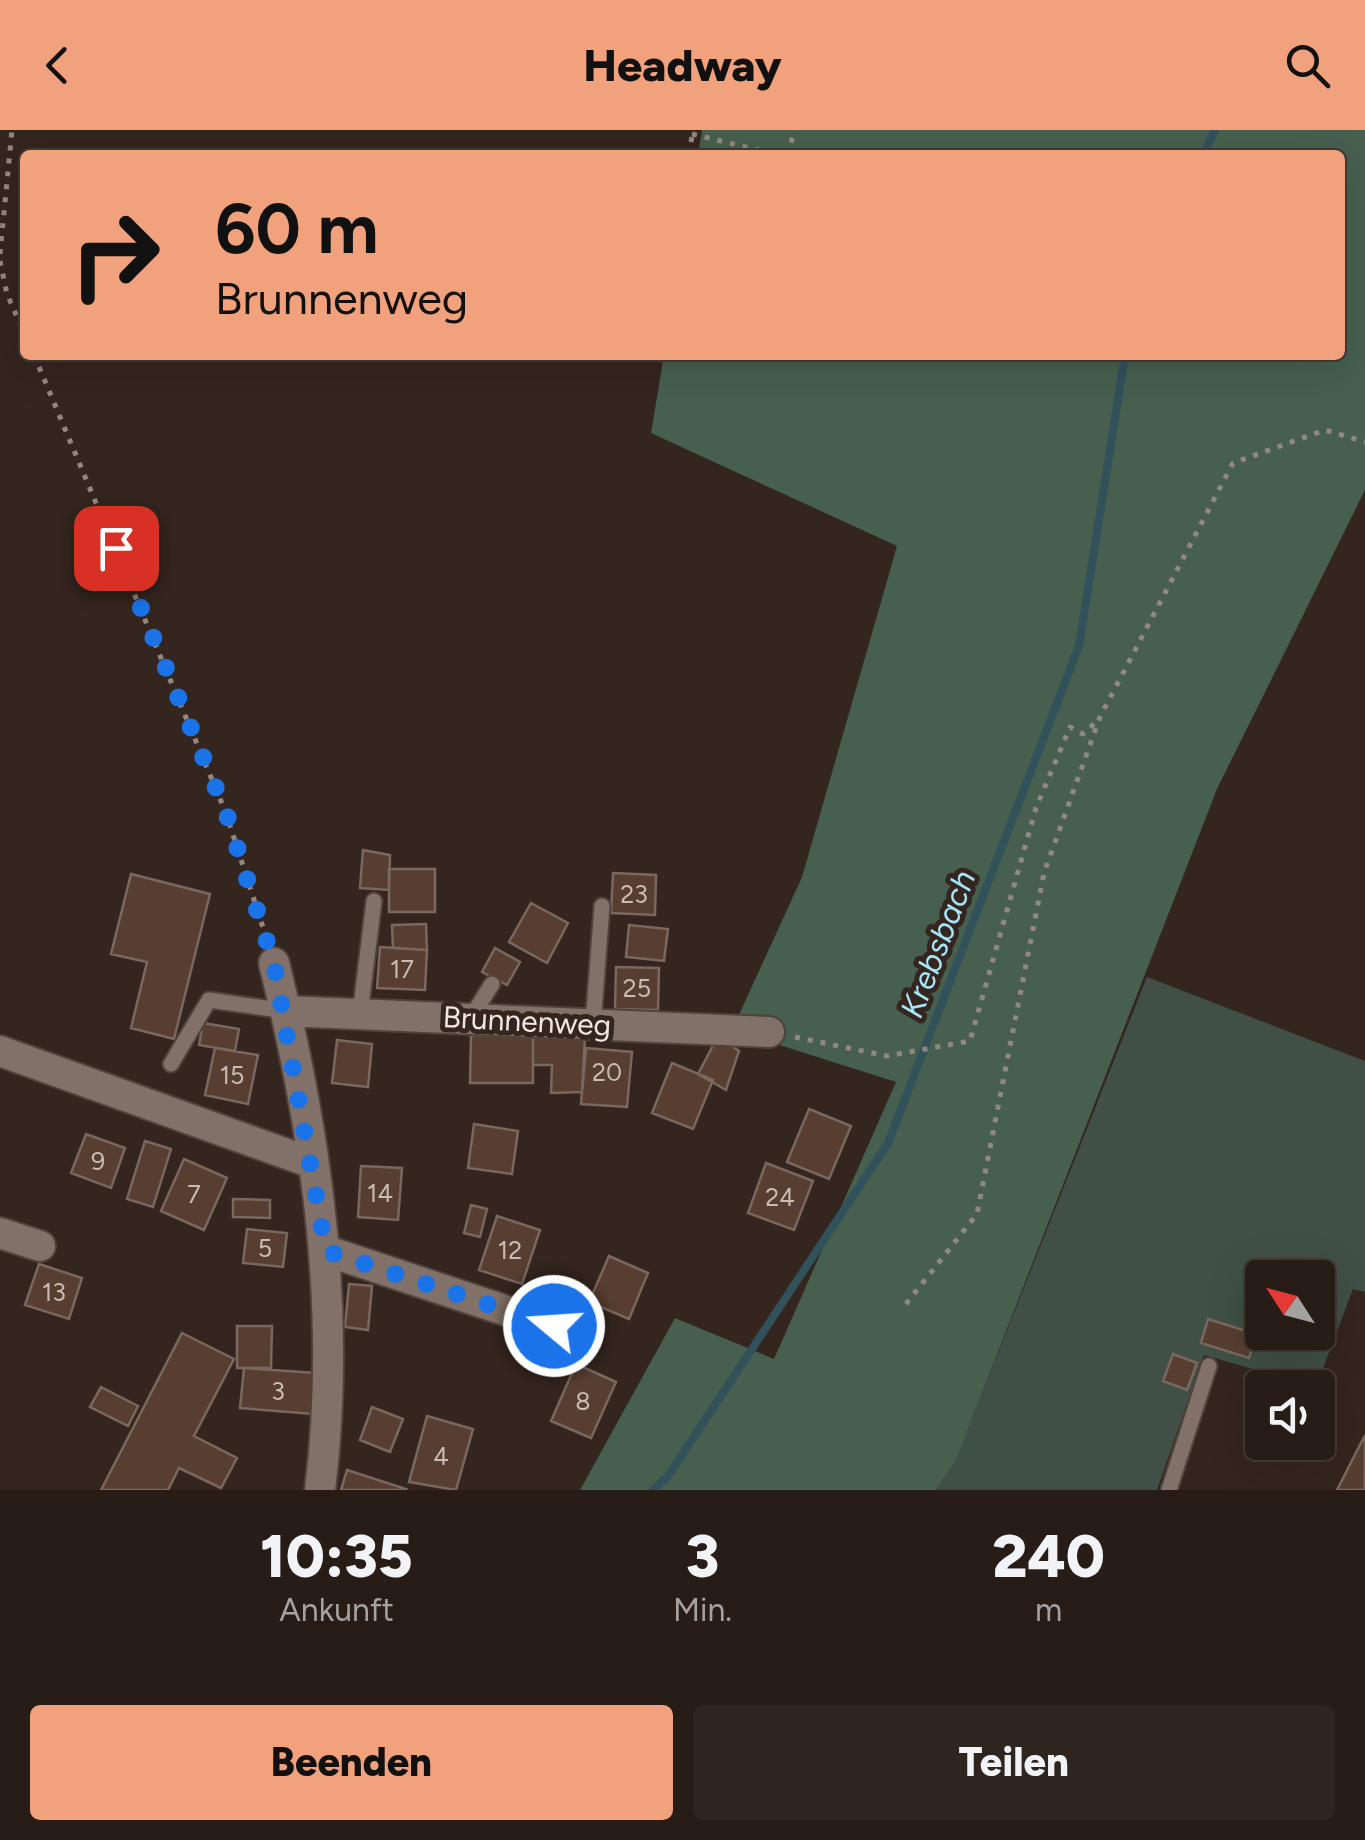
<!DOCTYPE html>
<html lang="de">
<style>
:root{--surface:#271c16;--page:#2f251f;--text:#f1f3f6;--muted:#a4a1a1;--line:#433a35;--accent:#f1a17c}
body{margin:0;font-family:Figtree,sans-serif;background:var(--page);color:var(--text);height:100vh;display:flex;flex-direction:column;font-size:38px;white-space:nowrap}
*{box-sizing:border-box;margin:0}
p{font-size:32px;color:var(--muted)}
.icon{flex:none;width:55px;height:55px;fill:none;stroke:currentColor;stroke-width:2;stroke-linecap:round;stroke-linejoin:round}
.map{position:relative;height:1360px;overflow:hidden}
.sheet{display:flex;flex-direction:column;background:var(--surface);flex:1}
.sheet>*{flex:none}
.banner{position:absolute;left:20px;top:20px;width:1325px;height:210px;border-radius:10px;box-shadow:0 10px 40px #0002,0 0 0 2px var(--line);background:#f1a17c;color:#111;overflow:hidden}
.needle{width:65px;rotate:306deg}
.tools{position:absolute;left:1245px;top:1130px;display:grid;gap:20px}
.tools a{display:grid;place-items:center;width:90px;height:90px;border-radius:10px;background:var(--surface);box-shadow:0 10px 40px #0002,0 0 0 2px var(--line);font-size:50px}
.pin{position:absolute;display:grid;place-items:center;width:85px;height:85px;color:#fff;margin:-42px;border-radius:20px;box-shadow:0 5px 15px #0006}
.me{position:absolute;width:110px;margin:-55px;rotate:288deg;stroke-linejoin:round;filter:drop-shadow(0 0 8px #0008)}
.turn{display:flex;align-items:center;gap:35px;height:210px;padding:0 30px;font-size:45px}
.turn .icon{width:130px;height:130px;stroke-width:2.5}
.turn b{display:block;font-size:70px;line-height:85px}
.eta{display:flex;justify-content:space-evenly;align-items:center;height:170px;text-align:center}
.eta b{font-size:60px;font-weight:800;line-height:70px}
.primary-button{display:flex;gap:20px;margin-top:auto;padding:20px 30px}
.primary-button a{flex:1;height:115px;border-radius:10px;background:var(--accent);color:#111;font-size:40px;font-weight:800;line-height:115px;text-align:center}
.primary-button a+a{background:var(--page);color:var(--text)}
header{display:flex;justify-content:space-between;align-items:center;height:130px;padding:0 30px;background:var(--accent);color:#111;font-size:45px;font-weight:800}
.map>svg:first-child{display:block}
</style>
<header><svg class="icon" aria-label="back" viewBox="0 0 24 24"><path d="M15 5l-7 7 7 7"/></svg>Headway<svg class="icon" aria-label="search" viewBox="0 0 24 24"><circle cx="10" cy="10" r="6"/><path d="M15 15l6 6"/></svg></header>
<div class="map">
<svg width="1365" height="1360" viewBox="0 0 1365 1360">
<rect width="100%" height="100%" fill="#34251e"/>
<path fill="#405046" fill-rule="evenodd" d="M1147,847L1365,931V1162L1353,1159L1316,1257L1204,1225L1157,1360H936L956,1329ZM1262,1148H1318V1202H1262Z"/>
<path fill="#465f4f" d="M702,0H1365V360L1217,659L956,1330L936,1360H580L675,1188L774,1229L896,952L732,900L802,747L897,416L651,303L664,225H1340V25H698Z"/>
<g fill="none" stroke-linecap="round" stroke-linejoin="round">
<path stroke="#31515b" stroke-width="8" d="M1203,25L1215,0
M653,1360L668,1346L888,1013L1079,516L1125,225"/>
</g>
<path fill="#573e31" stroke="#79685f" stroke-width="2.5" d="M363,720L390,725L389,760L360,758Z
M389,739H435V782H389Z
M613,743L656,745L655,785L611,783Z
M131,744L210,764L174,909L131,898L147,832L111,824Z
M531,773L568,793L547,833L509,812Z
M426,794L427,820L393,818L392,795Z
M629,795L668,799L664,831L626,827Z
M380,817L427,820L425,860L377,858Z
M495,818L520,832L507,855L482,842Z
M616,837L659,838L658,880L615,879Z
M203,893L239,899L235,921L199,915Z
M471,905L533,906V953H470Z
M533,906H585L582,962L551,963L552,935H533Z
M718,906L739,921L726,960L698,944Z
M337,910L372,914L368,957L332,953Z
M215,918L258,925L248,974L205,965Z
M586,918L632,922L627,977L581,974Z
M672,933L713,950L693,999L652,983Z
M809,979L851,996L829,1049L787,1032Z
M474,994L518,1001L512,1044L468,1038Z
M86,1004L125,1018L111,1058L71,1043Z
M145,1011L171,1019L153,1077L127,1069Z
M184,1029L227,1048L204,1100L161,1081Z
M766,1033L813,1051L794,1100L748,1083Z
M361,1036L402,1038L398,1090L358,1087Z
M233,1069L270,1070V1088L233,1087Z
M471,1075L487,1079L480,1107L464,1103Z
M497,1086L540,1100L522,1154L479,1140Z
M247,1099L287,1103L283,1137L243,1133Z
M609,1126L648,1143L629,1189L589,1172Z
M39,1134L82,1148L69,1189L25,1175Z
M349,1154L372,1156L368,1200L345,1197Z
M1208,1189L1256,1204L1249,1228L1201,1213Z
M237,1196H272L271,1238H237Z
M182,1203L234,1229L194,1306L237,1328L221,1358L179,1338L168,1360H101Z
M1173,1224L1197,1233L1187,1260L1163,1251Z
M576,1234L616,1252L591,1308L551,1291Z
M244,1238L316,1243L313,1284L240,1278Z
M101,1257L138,1276L128,1296L90,1277Z
M372,1277L403,1289L390,1322L360,1310Z
M427,1286L473,1299L456,1360L409,1352Z
M1365,1305V1360H1337Z
M347,1340L406,1359L405,1360H341Z"/>
<g fill="none" stroke-linecap="round" stroke-linejoin="round">
<defs>
<path id="lane" d="M360,884L374,771
M470,889L492,854
M593,894L602,776
M171,934L209,870L286,881
M1169,1360L1209,1236"/>
<path id="street" d="M274,833C317,1006 342,1183 320,1360
M286,881L769,902
M0,921L312,1033
M0,1103L40,1116
M327,1121L555,1197"/>
</defs>
<use href="#lane" stroke="#4e423b" stroke-width="19"/>
<use href="#street" stroke="#4e423b" stroke-width="34"/>
<path stroke="#948782" stroke-width="5" stroke-dasharray="5 8" stroke-linecap="butt" d="M692,4L779,25
M689,25L693,0
M787,25L795,0
M0,124L12,0
M0,131L7,164L25,205
M34,225L226,683L266,807
M795,907L887,926L970,911L1036,678L1070,597L1083,604L1098,590
M906,1174L977,1084L1044,743L1100,587L1233,333L1325,300L1365,312"/>
<use href="#lane" stroke="#827168" stroke-width="15"/>
<use href="#street" stroke="#827168" stroke-width="30"/>
</g>
<g fill="none" stroke-linecap="round" stroke-linejoin="round">
<path stroke="#1a73e8" stroke-width="18" stroke-dasharray="0 32.4" d="M116,418L226,682L274,834L326,1121L554,1196"/>
</g>
<g text-anchor="middle" dominant-baseline="central" stroke-width="10" stroke-linejoin="round" paint-order="stroke">
<g font-size="25" fill="#cabcb5">
<text x="634" y="764">23</text>
<text x="402" y="839">17</text>
<text x="637" y="858">25</text>
<text x="607" y="942">20</text>
<text x="232" y="945">15</text>
<text x="98" y="1031">9</text>
<text x="380" y="1063">14</text>
<text x="194" y="1064">7</text>
<text x="780" y="1067">24</text>
<text x="265" y="1118">5</text>
<text x="510" y="1120">12</text>
<text x="54" y="1162">13</text>
<text x="278" y="1261">3</text>
<text x="583" y="1271">8</text>
<text x="441" y="1326">4</text>
</g>
<g font-size="30" fill="#f0e6e1" stroke="#34251e">
<text transform="translate(527 891) rotate(3)">Brunnenweg</text>
</g>
<g font-size="32" font-style="italic" fill="#a4e5f9" stroke="#34251e">
<text transform="translate(938 814) rotate(-69)">Krebsbach</text>
</g>
</g>
</svg>
<div class="tools">
<a><svg class="needle" viewBox="-14 -14 28 28"><path d="M0-13l5 13h-10z" fill="#e53935"/><path d="M0 13l5-13h-10z" fill="#a4a1a1"/></svg></a>
<a><svg class="icon" aria-label="sound" viewBox="0 0 24 24"><path d="M4 9h4l5-4v14l-5-4H4zM17 9q2 3 0 6"/></svg></a>
</div>
<div class="pin" style="left:116px;top:418px;background:#d93025"><svg class="icon" aria-label="arrive" viewBox="0 0 24 24"><path d="M6 21V4h12l-3 4 3 4H6"/></svg></div>
<svg class="me" style="left:554px;top:1196px" viewBox="-20 -20 40 40"><circle r="17" fill="#1a73e8" stroke="#fff" stroke-width="3"/><path d="M0-11L8 9 0 5-8 9z" fill="#fff"/></svg>
<div class="banner">
<div class="turn"><svg class="icon" aria-label="right" viewBox="0 0 24 24"><path d="M7 20v-9h11M14 6l5 5-5 5"/></svg><div><b>60 m</b>Brunnenweg</div></div>
</div>
</div>
<section class="sheet">
<div class="eta">
<div><b>10:35</b><p>Ankunft</p></div>
<div><b>3</b><p>Min.</p></div>
<div><b>240</b><p>m</p></div>
</div>
<div class="primary-button"><a>Beenden</a><a>Teilen</a></div>
</section>
